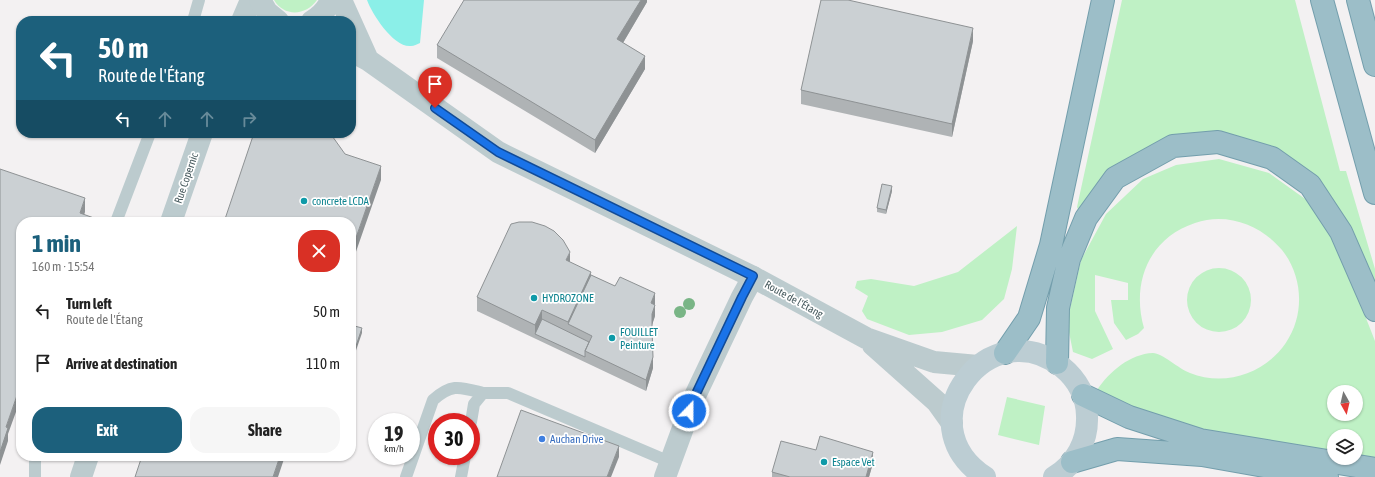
<!DOCTYPE html>
<meta charset="utf-8">
<style>
:root{--surface:#fff;--page:#f6f6f6;--text:#222;--muted:#767676;--accent:#1c607c}
body{margin:0;font-family:"Asap Condensed",sans-serif;background:var(--page);color:var(--text);height:100vh;display:flex;flex-direction:column;font-size:15px;white-space:nowrap}
*{box-sizing:border-box;margin:0}
p{font-size:13px;color:var(--muted)}
.icon{flex:none;width:22px;height:22px;fill:none;stroke:currentColor;stroke-width:2;stroke-linecap:round;stroke-linejoin:round}
.map{position:relative;flex:1;overflow:hidden}
.panel{position:absolute;left:16px;top:217px;width:340px;height:244px;display:flex;flex-direction:column;background:var(--surface);border-radius:16px;box-shadow:0 1px 3px #0004}
.panel>*{flex:none}
.top-card{position:absolute;left:16px;top:16px;width:340px;height:122px;border-radius:16px;box-shadow:0 1px 3px #0004;background:#1c607c;color:#fff;overflow:hidden}
.needle{width:26px;rotate:172deg}
.tools{position:absolute;left:1327px;top:385px;display:grid;gap:8px}
.tools a{display:grid;place-items:center;width:36px;height:36px;border-radius:50%;background:var(--surface);box-shadow:0 1px 3px #0004;font-size:20px}
.speed{position:absolute;left:368px;top:413px;display:flex;gap:8px;font-size:20px;font-weight:700;text-align:center}
.speed>*{display:grid;place-content:center;width:52px;height:52px;border-radius:50%;background:var(--surface);box-shadow:0 1px 3px #0004;line-height:1}
.speed small{font-size:10px;font-weight:400}
.speed .limit{border:6px solid #d22;background:#fff;color:#111}
.pin{position:absolute;display:grid;place-items:center;width:34px;height:34px;color:#fff;margin:-41px -17px;border-radius:50% 50% 50% 0;rotate:-45deg;box-shadow:0 0 4px #0007}
.pin .icon{rotate:45deg}
.me{position:absolute;width:44px;margin:-22px;rotate:22deg;stroke-linejoin:round;filter:drop-shadow(0 0 3px #0008)}
.turn{display:flex;align-items:center;gap:14px;height:84px;padding:0 16px;font-size:18px}
.turn .icon{width:52px;height:52px;stroke-width:2.5}
.turn b{display:block;font-size:28px;line-height:34px}
.lanes{display:flex;align-items:center;height:38px;padding:0 16px;background:#0003;justify-content:center;gap:20px;direction:ltr}
.lanes .off{opacity:.35}
.round{display:grid;place-items:center;flex:none;width:42px;height:42px;border-radius:16px;background:var(--page)}
.headline{display:flex;align-items:center;justify-content:space-between;height:68px;padding:0 16px}
h1{font-size:24px;font-weight:700;line-height:30px;color:var(--accent)}
.primary-button{display:flex;gap:8px;margin-top:auto;padding:8px 16px}
.primary-button a{flex:1;height:46px;border-radius:16px;background:var(--accent);color:#fff;font-size:16px;font-weight:700;line-height:46px;text-align:center}
.primary-button a+a{background:var(--page);color:var(--text)}
ul{padding:0;list-style:none}
li{display:flex;align-items:center;gap:12px;height:52px;padding:0 16px}
li div{flex:1}
li b{display:block;font-size:15px}
li em{font-style:normal}
.map>svg:first-child{display:block}
</style>
<div class="map">
<svg width="1375" height="477" viewBox="0 0 1375 477">
<rect width="100%" height="100%" fill="#f3f1f2"/>
<path fill="#bff1c5" fill-rule="evenodd" d="M274,0H317C306,16 284,17 274,0Z
M1122,0H1295L1340,171H1346L1375,269V290L1307,173L1182,140L1080,214L1077,207Z
M1219,159L1269,173L1308,201L1338,247L1375,341V460L1356,457V436H1334V454L1225,439L1154,419L1097,390C1110,371 1130,354 1153,353C1162,353 1179,369 1190,373C1233,390 1283,366 1296,321C1303,297 1298,270 1282,250C1261,225 1227,212 1195,223C1149,238 1131,283 1144,328L1138,334L1126,340L1114,323L1111,300H1128V283L1095,275V311L1113,349L1092,359L1073,352L1067,322L1081,260L1106,214L1143,179L1176,165ZM1334,392H1356V414H1334Z
M1017,226L1012,269L1004,299L982,320L942,332L909,335L867,319L862,311L868,296L855,288L857,281L871,279L914,286L958,272Z
M1187 300a32 32 0 1 1 64 0a32 32 0 1 1-64 0Z
M1007,397L1045,406L1039,445L998,435Z"/>
<path fill="#8befe8" d="M367,0H424L420,43C417,44 414,46 411,46C394,48 372,14 367,0Z"/>
<g fill="none" stroke-linecap="round" stroke-linejoin="round">
<defs>
<path id="trunk" d="M1322,0L1375,193
M1358,0L1375,65
M1005,353L1029,318L1051,245L1103,0
M1057,363L1058,308L1069,259L1086,218L1115,178L1173,146L1218,142L1272,158L1310,185L1341,232L1375,310
M1083,395L1129,417L1200,440L1375,469
M1072,462L1117,449L1202,455L1327,477"/>
</defs>
<use href="#trunk" stroke="#739eac" stroke-width="24"/>
<path stroke="#bccbce" stroke-width="12" d="M193,21L199,0
M116,222L150,133
M471,422L474,404L483,393H508L670,462
M35,477V456
M406,477L433,400C452,383 460,387 483,393
M461,477L465,456"/>
<path stroke="#bccbce" stroke-width="22" d="M242,21L251,0
M171,222L202,133
M81,477L88,456
M665,477L694,398L742,297L753,277"/>
<path stroke="#bccbce" stroke-width="22" d="M260,0L267,12L278,21
M341,0L368,60
M312,21C321,16 327,9 331,0
M351,51L368,60L498,152L753,277L866,338L934,362L978,366
M873,345L937,402L952,423"/>
<path stroke="#bccdd3" stroke-width="22" d="M985,477C903,423 989,309 1062,367C1077,379 1087,397 1087,416C1088,441 1076,464 1054,477"/>
<use href="#trunk" stroke="#9cbec8" stroke-width="22"/>
</g>
<g fill="#79b586">
<circle cx="689" cy="304" r="6"/>
<circle cx="680" cy="312" r="6"/>
</g>
<path fill="#afb3b5" d="M647,0V2L623,43L645,69L595,153L437,58V45Z
M973,41L952,137L801,104V90Z
M892,191L886,214L877,212V208Z
M570,262L591,275L655,305V316L652,325V335L653,368L646,391L477,311V297Z
M816,450L873,463L869,477H772V472Z
M56,456H65L63,461L56,459Z"/>
<path fill="#8e9294" d="M641,0H647V2L617,53V39Z
M973,28V41L952,137V124Z
M645,56V69L595,153V140Z
M381,166V180L351,266V252Z
M892,186V191L886,214V210Z
M85,198V212L82,222L80,213Z
M570,252V265L566,260Z
M591,272V286L568,324V322Z
M655,293V304L651,314V303Z
M655,305V316L652,325V340V314Z
M542,310V323L535,334V325Z
M362,328V333L351,365V352L355,340Z
M653,357V368L646,391V380Z
M21,384V398L8,434V441L0,465V452L6,427Z
M619,446V457L611,477H607Z
M873,452V463L869,477H866Z
M280,456H285L278,477H273Z"/>
<path fill="#cbd0d3" stroke="#8e9294" d="M464,0H641L617,39L645,56L595,140L437,45Z
M821,0H848L973,28L952,124L801,90Z
M254,133H284L293,136L297,133H330L345,154L381,166L351,252V222H224Z
M0,169L85,198L80,213L105,222H21V384L6,427L8,428L0,452Z
M882,184L892,186L886,210L877,208Z
M519,222H532L545,226L554,231L563,240L570,252L566,260L591,272L568,322L542,310L535,325L477,297L511,224Z
M591,275L615,286L620,277L655,293L651,303L655,305L652,314V329L653,357L646,380L585,351L592,336L568,324Z
M542,319L589,342L585,351V357L535,334Z
M351,325L362,328L355,349V340L351,339Z
M351,339L355,340L351,352Z
M521,410L619,446L607,477H497Z
M820,436L873,452L866,477H790L772,472L781,441L816,450Z
M142,456H280L273,477H135Z"/>
<g fill="none" stroke-linecap="round" stroke-linejoin="round">
<defs>
<path id="route" d="M435,108L498,152L753,276L742,297L694,398L689,411"/>
</defs>
<use href="#route" stroke="#114b97" stroke-width="10"/>
<use href="#route" stroke="#1a73e8" stroke-width="7"/>
</g>
<g fill="#0f9aa8" stroke="#fff" stroke-width="1.5">
<circle cx="304" cy="201" r="4"/>
<circle cx="534" cy="298" r="4"/>
<circle cx="612" cy="338" r="4"/>
<circle cx="824" cy="462" r="4"/>
</g>
<circle fill="#3f7fe0" stroke="#fff" stroke-width="1.5" cx="542" cy="439" r="4"/>
<g text-anchor="middle" dominant-baseline="central" stroke-width="3.5" stroke-linejoin="round" paint-order="stroke">
<g font-size="11" fill="#485b5f" stroke="#fff">
<text transform="translate(186 178) rotate(-71)">Rue Copernic</text>
<text transform="translate(794 299) rotate(29)">Route de l'Étang</text>
</g>
<g font-size="11" fill="#0d838f" stroke="#fff" text-anchor="start">
<text x="312" y="201">concrete LCDA</text>
<text x="542" y="298">HYDROZONE</text>
<text x="620" y="332">FOUILLET<tspan x="620" dy="13">Peinture</tspan></text>
<text x="832" y="462">Espace Vet</text>
</g>
<g font-size="11" fill="#366cbe" stroke="#fff" text-anchor="start">
<text x="550" y="439">Auchan Drive</text>
</g>
</g>
</svg>
<div class="tools">
<a><svg class="needle" viewBox="-14 -14 28 28"><path d="M0-13l5 13h-10z" fill="#e53935"/><path d="M0 13l5-13h-10z" fill="#767676"/></svg></a>
<a><svg class="icon" aria-label="layers" viewBox="0 0 24 24"><path d="M12 4l9 5-9 5-9-5zM3 14l9 5 9-5"/></svg></a>
</div>
<div class="speed"><div>19<small>km/h</small></div><div class="limit">30</div></div>
<div class="pin" style="left:435px;top:108px;background:#d93025"><svg class="icon" aria-label="arrive" viewBox="0 0 24 24"><path d="M6 21V4h12l-3 4 3 4H6"/></svg></div>
<svg class="me" style="left:689px;top:411px" viewBox="-20 -20 40 40"><circle r="17" fill="#1a73e8" stroke="#fff" stroke-width="3"/><path d="M0-11L8 9 0 5-8 9z" fill="#fff"/></svg>
<div class="top-card">
<div class="turn"><svg class="icon" aria-label="left" viewBox="0 0 24 24"><path d="M17 20v-9H6M10 6l-5 5 5 5"/></svg><div><b>50 m</b>Route de l'Étang</div></div>
<div class="lanes"><svg class="icon" aria-label="left" viewBox="0 0 24 24"><path d="M17 20v-9H6M10 6l-5 5 5 5"/></svg><svg class="icon off" aria-label="ahead" viewBox="0 0 24 24"><path d="M12 20V5M6 11l6-6 6 6"/></svg><svg class="icon off" aria-label="ahead" viewBox="0 0 24 24"><path d="M12 20V5M6 11l6-6 6 6"/></svg><svg class="icon off" aria-label="right" viewBox="0 0 24 24"><path d="M7 20v-9h11M14 6l5 5-5 5"/></svg></div>
</div>
<section class="panel">
<div class="headline"><div><h1>1 min</h1><p>160 m · 15:54</p></div><a class="round" style="background:#d93025;color:#fff"><svg class="icon" aria-label="close" viewBox="0 0 24 24"><path d="M6 6l12 12M18 6L6 18"/></svg></a></div>
<ul>
<li><svg class="icon" aria-label="left" viewBox="0 0 24 24"><path d="M17 20v-9H6M10 6l-5 5 5 5"/></svg><div><b>Turn left</b><p>Route de l'Étang</p></div><em>50 m</em></li>
<li><svg class="icon" aria-label="arrive" viewBox="0 0 24 24"><path d="M6 21V4h12l-3 4 3 4H6"/></svg><div><b>Arrive at destination</b></div><em>110 m</em></li>
</ul>
<div class="primary-button"><a>Exit</a><a>Share</a></div>
</section>
</div>
